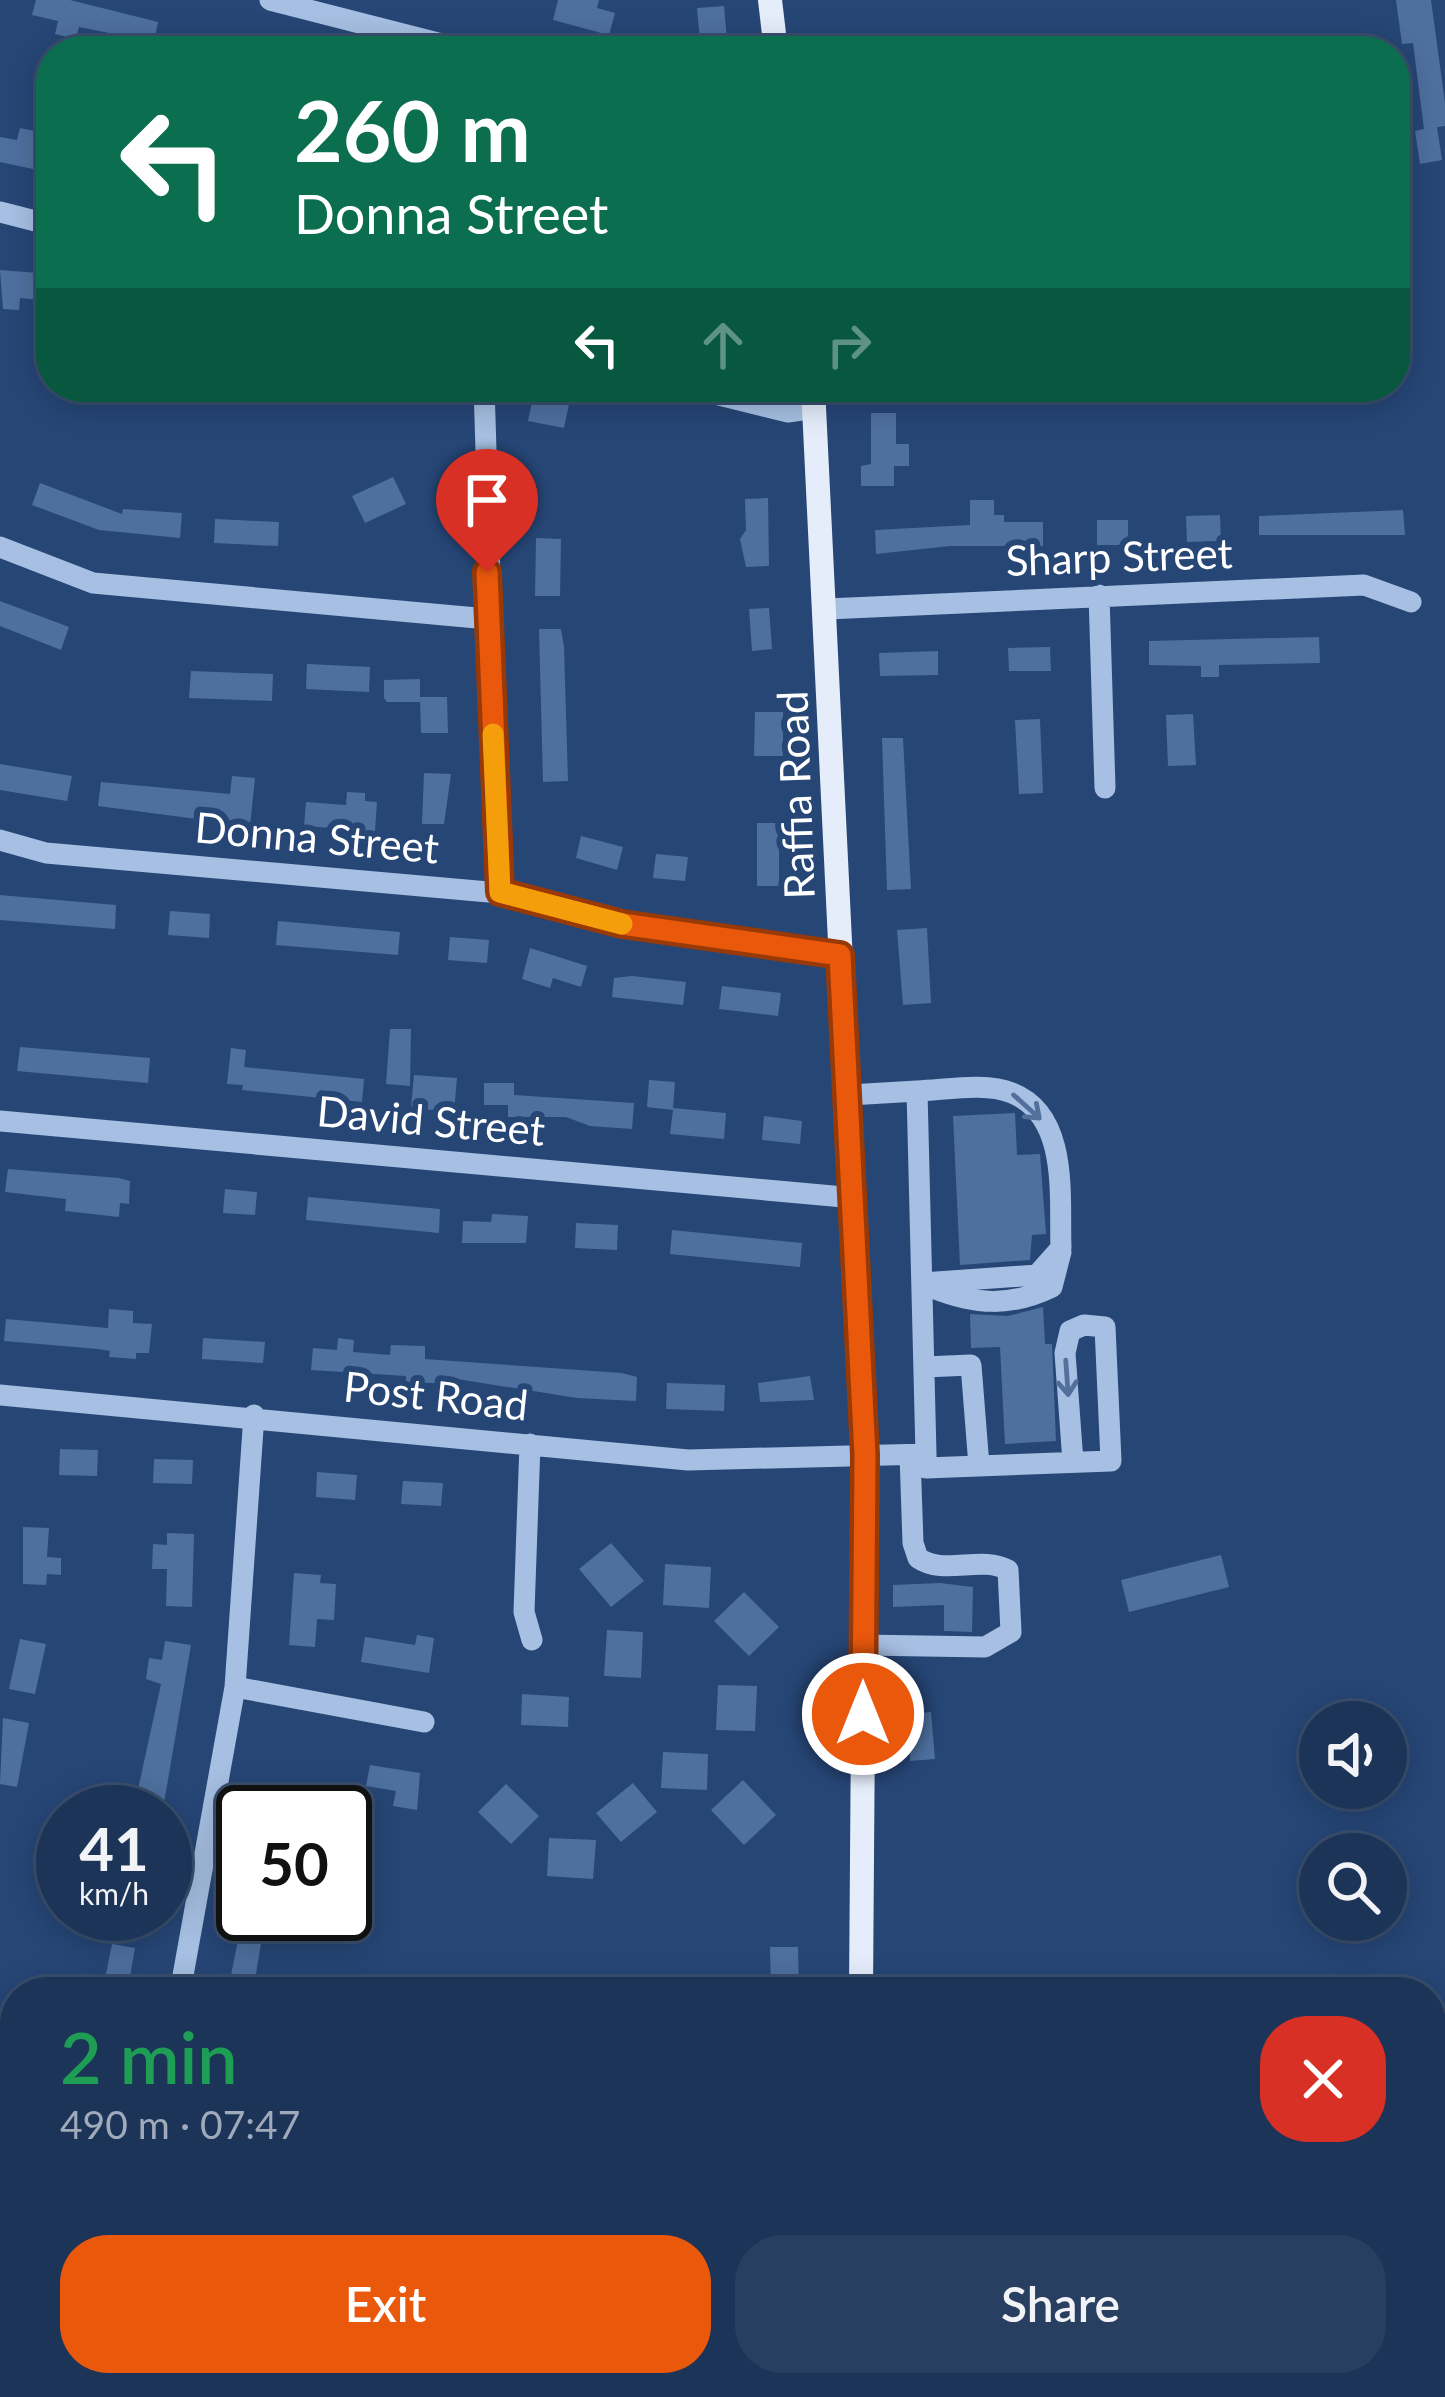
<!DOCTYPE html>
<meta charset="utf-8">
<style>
:root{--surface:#1c3458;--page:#293f61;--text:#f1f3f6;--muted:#a0aaba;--line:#3a4f6e;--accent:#ea580c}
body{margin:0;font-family:Lato,sans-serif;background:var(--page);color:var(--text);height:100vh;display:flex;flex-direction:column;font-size:45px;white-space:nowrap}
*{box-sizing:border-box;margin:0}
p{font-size:39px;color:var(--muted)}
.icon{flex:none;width:66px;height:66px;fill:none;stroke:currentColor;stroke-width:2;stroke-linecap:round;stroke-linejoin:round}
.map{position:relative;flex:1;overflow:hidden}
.panel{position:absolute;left:0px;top:1977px;width:1446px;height:420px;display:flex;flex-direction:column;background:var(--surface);border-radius:48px 48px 0 0;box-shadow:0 6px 30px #0003,0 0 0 3px var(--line)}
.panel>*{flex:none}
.top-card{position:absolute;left:36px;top:36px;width:1374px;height:366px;border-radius:48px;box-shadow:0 6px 30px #0003,0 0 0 3px var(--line);background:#0b6e4f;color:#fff;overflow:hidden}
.buttons{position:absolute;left:1299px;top:1701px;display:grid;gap:24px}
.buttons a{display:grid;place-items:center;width:108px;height:108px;border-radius:50%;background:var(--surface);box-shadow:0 6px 30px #0003,0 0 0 3px var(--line);font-size:60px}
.speed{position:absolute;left:36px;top:1785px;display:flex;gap:24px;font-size:60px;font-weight:700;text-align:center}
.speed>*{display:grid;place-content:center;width:156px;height:156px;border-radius:50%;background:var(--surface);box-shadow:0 6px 30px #0003,0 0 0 3px var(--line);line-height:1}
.speed small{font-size:30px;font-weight:400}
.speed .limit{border:6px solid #111;border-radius:18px;background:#fff;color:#111}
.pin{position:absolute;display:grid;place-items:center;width:102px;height:102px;color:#fff;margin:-123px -51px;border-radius:50% 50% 50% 0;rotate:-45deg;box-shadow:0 0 12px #0007}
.pin .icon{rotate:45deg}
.me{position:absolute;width:132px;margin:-66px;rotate:0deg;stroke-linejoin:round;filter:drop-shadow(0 0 9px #0008)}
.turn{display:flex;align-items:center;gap:42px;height:252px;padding:0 60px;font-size:54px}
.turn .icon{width:156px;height:156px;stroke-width:2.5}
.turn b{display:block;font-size:84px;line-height:102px}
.lanes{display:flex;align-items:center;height:114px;padding:0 60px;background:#0003;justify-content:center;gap:60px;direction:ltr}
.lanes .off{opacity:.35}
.round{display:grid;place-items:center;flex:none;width:126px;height:126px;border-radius:48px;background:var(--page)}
.head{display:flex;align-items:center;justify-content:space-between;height:204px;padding:0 60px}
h1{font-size:72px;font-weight:600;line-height:90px;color:#1e9e55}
.button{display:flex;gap:24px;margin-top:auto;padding:24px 60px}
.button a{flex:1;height:138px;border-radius:48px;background:var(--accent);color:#fff;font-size:48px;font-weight:600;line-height:138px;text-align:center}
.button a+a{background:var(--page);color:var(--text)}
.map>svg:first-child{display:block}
</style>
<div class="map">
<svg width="1445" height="2397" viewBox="0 0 1445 2397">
<rect width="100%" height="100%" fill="#264676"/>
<path fill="#4e709f" d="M36,0H70L158,22L154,42L79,27L76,39L55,34L58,21L32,15Z
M558,0H599L597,8L615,13L609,35L553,20Z
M1396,0H1431L1445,103V126L1432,128L1437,127L1442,160L1420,164L1415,131L1424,129L1413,43L1402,44Z
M724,6L728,51H701L697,8Z
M20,128L40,132L33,169L0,162V137L17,140Z
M0,270L51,274V301L20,298L19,310L3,309Z
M533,397L569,404L564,428L528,421Z
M871,413H896V444H909V466H894V486H861V466L871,464Z
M393,477L406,504L365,523L352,496Z
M40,483L122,514L123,509L182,513L180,538L99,530L32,505Z
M768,498L769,566L746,567L740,539L746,530L745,499Z
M970,500H994V515H1004V522H1043V546H950L876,554L875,530L970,525Z
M1403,510L1405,535H1259V516Z
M1220,515L1221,541L1187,542L1186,516Z
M215,519L279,522L278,546L214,543Z
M1097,520H1128V545H1097Z
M536,538L561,539L560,596H535Z
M0,601L69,627L61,650L0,626Z
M769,608L772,649L752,651L749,609Z
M539,629H561L564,647L568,781L543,782Z
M1319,637L1320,663L1219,665V677H1201V666L1149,665V641Z
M1050,647L1051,671H1009L1008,648Z
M938,651V675L880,676L879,653Z
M307,664L370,667L369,692L306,689Z
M191,671L273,674L272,701L189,698Z
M420,679V702H387L384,698V680Z
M420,697H447L448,733H421Z
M755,712H783V756H754Z
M1193,714L1196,765L1168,766L1166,715Z
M1040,719L1043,793L1019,794L1015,720Z
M882,738H903L911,889L887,890Z
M0,764L72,776L67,801L0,790Z
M424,773L451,774L444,824H422Z
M232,776L255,778L250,826L98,806L101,782L230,794Z
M347,792L365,793V801L377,802L375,831L304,826L306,802L346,805Z
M757,823H787V845H779V886H757Z
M581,836L623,847L617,870L576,858Z
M656,854L688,857L685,881L653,878Z
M0,895L116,905L115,929L0,920Z
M170,911L210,914L209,938L168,935Z
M278,921L400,932L398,955L276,945Z
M927,928L931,1003L903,1005L897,930Z
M450,937L489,940L487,963L448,960Z
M530,948L587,966L581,987L553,978L550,988L522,979Z
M632,976L686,982L683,1005L612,997L614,978Z
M722,986L781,993L778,1016L719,1009Z
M390,1029H411L410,1086L386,1084Z
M20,1047L150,1058L148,1083L17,1071Z
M231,1048L246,1050L244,1067L364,1079L362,1102L242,1090L243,1085L227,1084Z
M414,1075L457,1078L454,1112L411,1108Z
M649,1080L675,1082L673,1108L726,1113L724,1139L670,1134L673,1110L647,1107Z
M484,1083H514V1095L634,1103L632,1129L590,1126L566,1117H508V1105H484Z
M1015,1113L1017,1155L1040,1154L1046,1234L1032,1235L1030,1260L960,1265L953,1116Z
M764,1116L802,1121L800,1144L762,1140Z
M8,1169L119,1178L130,1181L129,1204L120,1203L119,1217L65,1211L66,1199L5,1192Z
M225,1189L257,1192L255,1215L223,1213Z
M308,1197L440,1209L439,1233L306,1220Z
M492,1214L528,1216L526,1243H462L463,1221L491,1222Z
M576,1223L618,1225L617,1250L575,1248Z
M672,1230L802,1243L800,1267L670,1254Z
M1043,1307L1045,1344H1052L1056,1441L1005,1444L1000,1347L971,1348L970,1314L1008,1316Z
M109,1309L133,1311V1323L152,1324L149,1353H136V1359L109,1357L110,1351L98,1349L4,1341L6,1319L108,1328Z
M203,1338L265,1342L263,1363L202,1359Z
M338,1338L354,1340L353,1352L390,1355L391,1345L425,1346V1359L622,1373L637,1377L636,1401L577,1398L457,1379V1384L406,1382V1376L311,1370L313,1348L337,1350Z
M810,1376L814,1400L760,1402L758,1383Z
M667,1383L725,1385L724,1411L666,1409Z
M60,1449L98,1450L97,1476L59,1475Z
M154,1459L193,1460L192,1484L153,1483Z
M317,1472L357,1475L355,1500L316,1497Z
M403,1481L443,1483L441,1506L401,1504Z
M23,1527L49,1528L47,1557L61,1558V1575L47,1574L46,1585L23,1584Z
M167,1533L194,1534L192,1607L166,1606L167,1569H152L153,1544L167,1545Z
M611,1543L644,1581L611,1607L579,1569Z
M1221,1555L1229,1587L1129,1612L1121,1580Z
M665,1564L711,1567L709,1608L663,1605Z
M294,1573L321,1575L320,1583L336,1584L334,1620L317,1619L315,1647L289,1645Z
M940,1583L973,1587L972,1632L944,1631V1605L893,1607V1585Z
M744,1592L779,1627L749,1656L714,1621Z
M607,1630L643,1632L641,1678L604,1676Z
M417,1635L434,1638L429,1673L361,1662L365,1637L415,1645Z
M20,1639L46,1644L35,1694L9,1689Z
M165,1641L191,1645L163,1809L135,1803L161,1684L146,1679L149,1658L162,1660Z
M718,1685L757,1686L755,1731L716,1730Z
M522,1694L569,1697L568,1727L521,1725Z
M931,1712L935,1759L910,1761L908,1714Z
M3,1718L29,1723L17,1787L0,1784Z
M663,1752L708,1754L707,1790L661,1788Z
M370,1765L420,1773L417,1810L393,1806L396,1791L366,1786Z
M743,1780L776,1815L744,1845L711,1810Z
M633,1783L657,1812L621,1842L596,1813Z
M506,1784L539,1816L511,1844L478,1812Z
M549,1838L596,1840L593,1879L547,1876Z
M243,1915L265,1919L255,1980L231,1975Z
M112,1944L135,1948L128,1988L104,1984Z
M770,1947H798L799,1992H771Z
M352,2382H447L455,2385L451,2397H420L394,2388L395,2397H352Z
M1111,2382H1155L1159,2397H1074V2392Z"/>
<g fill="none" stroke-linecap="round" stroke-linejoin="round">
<path stroke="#a6bfe2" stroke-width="21" d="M270,0L469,51
M0,212L51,225
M484,387L500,893
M687,387L788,412L815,408
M0,547L93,583L488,619
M1099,595L1105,788
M827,609L1364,585L1411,602
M0,840L46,853L500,893L622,924L840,955
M917,1091C946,1090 985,1082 1012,1093C1070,1116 1059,1199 1061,1248L1037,1275L922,1283
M0,1121L855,1198
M933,1288C975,1305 1011,1307 1052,1287L1061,1252
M924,1367L971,1365L979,1466
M0,1395L688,1460L926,1454L917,1091L849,1095
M530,1444L524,1612L532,1640
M926,1454V1468L1111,1461L1105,1327L1084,1325L1070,1331L1065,1353L1073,1462
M863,1645L985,1647L1011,1632L1008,1570C981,1555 944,1576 918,1558L913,1543L910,1455
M235,1687L424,1722
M180,1992L235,1687L254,1415
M1043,2382L1047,2397
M104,2397L107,2382
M1300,2397L1315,2382"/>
<path stroke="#e5edfb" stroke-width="24" d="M770,0L776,51
M813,387L865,1455L861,1992
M872,2382L873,2397"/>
</g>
<defs><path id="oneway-shaft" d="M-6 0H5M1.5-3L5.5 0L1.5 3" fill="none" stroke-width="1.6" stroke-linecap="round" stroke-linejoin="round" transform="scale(3)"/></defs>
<g stroke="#53709c">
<use href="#oneway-shaft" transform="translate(1027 1107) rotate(42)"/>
<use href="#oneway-shaft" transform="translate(1067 1378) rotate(86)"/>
</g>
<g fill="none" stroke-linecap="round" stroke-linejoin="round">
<defs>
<path id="route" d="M487,572L500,892L622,924L840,955L865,1455L863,1714"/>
</defs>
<use href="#route" stroke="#983908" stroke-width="30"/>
<use href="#route" stroke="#ea580c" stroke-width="21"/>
<path stroke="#f59e0b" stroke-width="21" d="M493,734L500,892L622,924"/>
</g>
<g text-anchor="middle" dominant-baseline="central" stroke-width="12" stroke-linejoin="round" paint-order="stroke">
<g font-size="42" fill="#fff" stroke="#264676">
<text transform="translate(1119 556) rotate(-2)">Sharp Street</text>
<text transform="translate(795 795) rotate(-92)">Raffia Road</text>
<text transform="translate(317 837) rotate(5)">Donna Street</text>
<text transform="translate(431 1120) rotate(5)">David Street</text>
<text transform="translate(436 1395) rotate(6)">Post Road</text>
</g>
</g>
</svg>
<div class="buttons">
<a><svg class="icon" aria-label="sound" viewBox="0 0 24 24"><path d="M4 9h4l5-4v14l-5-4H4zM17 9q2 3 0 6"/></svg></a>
<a><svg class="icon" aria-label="search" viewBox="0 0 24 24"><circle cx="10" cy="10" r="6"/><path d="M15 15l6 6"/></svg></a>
</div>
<div class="speed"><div>41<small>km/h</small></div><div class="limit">50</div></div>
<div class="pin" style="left:487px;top:572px;background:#d93025"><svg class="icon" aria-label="arrive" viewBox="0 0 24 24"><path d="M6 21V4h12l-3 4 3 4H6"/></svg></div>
<svg class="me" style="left:863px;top:1714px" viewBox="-20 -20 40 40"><circle r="17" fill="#ea580c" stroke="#fff" stroke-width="3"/><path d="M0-11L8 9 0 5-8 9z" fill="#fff"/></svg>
<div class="top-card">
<div class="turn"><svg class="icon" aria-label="left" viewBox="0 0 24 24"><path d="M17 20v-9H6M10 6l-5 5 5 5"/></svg><div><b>260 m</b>Donna Street</div></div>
<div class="lanes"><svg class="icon" aria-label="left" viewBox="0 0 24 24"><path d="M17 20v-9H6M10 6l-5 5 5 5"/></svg><svg class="icon off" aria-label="ahead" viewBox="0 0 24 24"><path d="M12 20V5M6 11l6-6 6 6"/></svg><svg class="icon off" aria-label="right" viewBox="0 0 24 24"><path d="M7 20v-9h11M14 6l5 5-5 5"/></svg></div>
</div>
<section class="panel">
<div class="head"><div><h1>2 min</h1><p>490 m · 07:47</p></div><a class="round" style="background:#d93025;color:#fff"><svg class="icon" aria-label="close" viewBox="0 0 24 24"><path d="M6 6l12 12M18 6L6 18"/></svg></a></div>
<div class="button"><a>Exit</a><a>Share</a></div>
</section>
</div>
